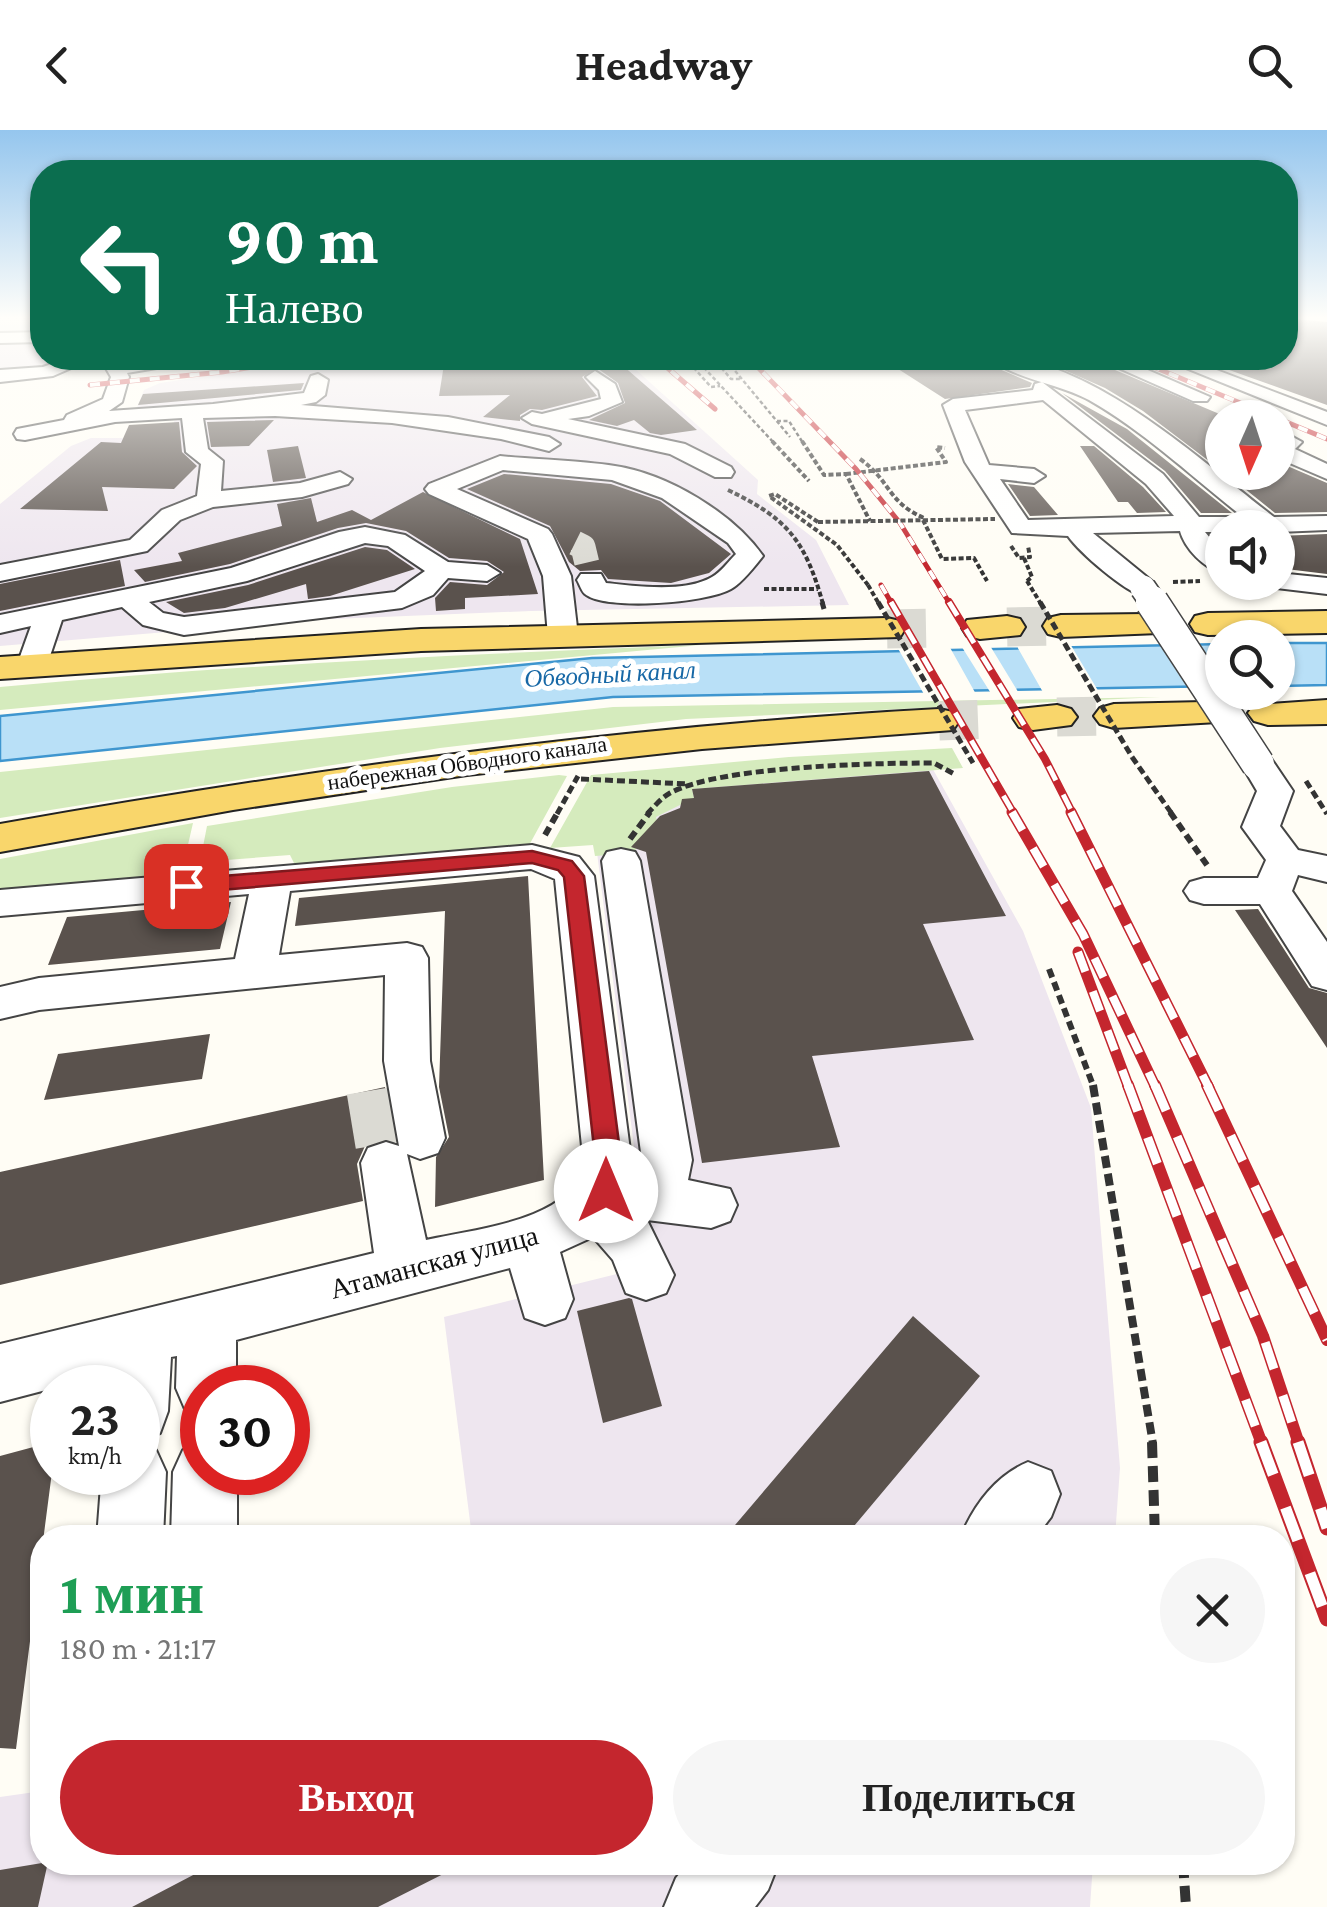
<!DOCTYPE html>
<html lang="ru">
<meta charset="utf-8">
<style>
:root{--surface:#fff;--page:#f6f6f6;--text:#222;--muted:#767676;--accent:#c4262e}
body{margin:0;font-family:"Crimson Pro",serif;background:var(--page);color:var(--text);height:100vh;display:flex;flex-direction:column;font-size:38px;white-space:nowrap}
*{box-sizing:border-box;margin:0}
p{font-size:32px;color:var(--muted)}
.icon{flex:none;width:55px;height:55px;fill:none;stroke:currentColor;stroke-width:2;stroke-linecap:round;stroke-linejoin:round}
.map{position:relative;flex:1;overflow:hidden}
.drawer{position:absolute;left:30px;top:1395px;width:1265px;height:350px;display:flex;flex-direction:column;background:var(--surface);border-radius:40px;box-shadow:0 2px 8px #0004}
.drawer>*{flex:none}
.guide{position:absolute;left:30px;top:30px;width:1268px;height:210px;border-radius:40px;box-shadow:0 2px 8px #0004;background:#0b6e4f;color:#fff;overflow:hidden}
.needle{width:65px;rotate:183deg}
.tools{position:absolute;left:1205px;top:270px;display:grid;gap:20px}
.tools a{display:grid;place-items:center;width:90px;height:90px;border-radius:50%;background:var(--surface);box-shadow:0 2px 8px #0004;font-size:50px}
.speed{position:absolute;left:30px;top:1235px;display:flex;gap:20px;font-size:50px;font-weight:700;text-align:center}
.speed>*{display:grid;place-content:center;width:130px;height:130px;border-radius:50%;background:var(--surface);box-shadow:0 2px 8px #0004;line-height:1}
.speed small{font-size:25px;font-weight:400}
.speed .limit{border:15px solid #d22;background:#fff;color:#111}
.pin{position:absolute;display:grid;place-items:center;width:85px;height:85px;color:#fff;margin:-42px;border-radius:20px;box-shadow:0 5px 15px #0006}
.me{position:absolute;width:110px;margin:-55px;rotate:0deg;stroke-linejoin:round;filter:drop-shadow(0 0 8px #0008)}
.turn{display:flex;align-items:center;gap:35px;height:210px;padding:0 30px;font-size:45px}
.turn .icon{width:130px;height:130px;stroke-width:2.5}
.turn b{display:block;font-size:70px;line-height:85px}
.round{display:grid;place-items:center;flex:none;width:105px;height:105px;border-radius:52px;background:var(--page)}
.head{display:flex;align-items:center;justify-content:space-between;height:170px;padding:0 30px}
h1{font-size:60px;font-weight:700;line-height:75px;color:#1e9e55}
.action{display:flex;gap:20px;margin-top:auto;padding:20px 30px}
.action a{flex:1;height:115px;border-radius:60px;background:var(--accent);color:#fff;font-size:40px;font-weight:700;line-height:115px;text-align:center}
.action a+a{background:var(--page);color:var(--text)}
header{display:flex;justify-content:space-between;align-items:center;height:130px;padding:0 30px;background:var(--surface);font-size:45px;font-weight:700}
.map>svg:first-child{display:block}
</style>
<header><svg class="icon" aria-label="back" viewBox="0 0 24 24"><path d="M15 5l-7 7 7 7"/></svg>Headway<svg class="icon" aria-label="search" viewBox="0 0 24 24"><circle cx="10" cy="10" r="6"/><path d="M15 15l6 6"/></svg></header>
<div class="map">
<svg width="1327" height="1777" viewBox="0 0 1327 1777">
<rect width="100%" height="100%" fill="#fffdf5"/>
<path fill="#eee6ef" d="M0,188H42V228H49L47,240L0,244Z
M329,228H623L758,350L757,364L816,410L849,475L531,481L308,490L0,516V374L71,316L91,308H147L175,302L174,291L183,288H331L490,307L399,286L137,277L144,260L160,253Z
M930,634L1023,801L1091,978L1120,1338L1115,1407H472L444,1187L649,1136L589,659Z
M42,1661V1732L1093,1733L1090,1777H0V1667Z"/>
<path fill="#d5ebbd" d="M701,515L0,580V557C234,535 467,524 701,515Z
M1161,567L686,589L440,618L0,688V642L613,577Z
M952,618L963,638L692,659L694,668L656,687L658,695L637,714L635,723L595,726L593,715L550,718L591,645L789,627Z
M559,645L567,646L527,719L306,736L294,733L290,725L200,732L207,696L452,657Z
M193,693L184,732L171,745L0,764V729Z"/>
<path fill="#b9e0f7" stroke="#3f96cf" stroke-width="2.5" d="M1278,513H1327V555L1278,556Z
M1222,514V556L613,567L0,631V586L592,528Z"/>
<path fill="#fffdf5" d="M1069,512L1100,564H1044L1015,513Z
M989,513V514L1020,565H992L960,514Z
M947,514H948L977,566H925L896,515Z"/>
<path fill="#5a524d" d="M1285,188L1327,192V275L1204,231V228H1285Z
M445,228H614L697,300L661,305L650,303L634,290L617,296L589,290L625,273L618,253L597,238L582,247L597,266L542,280L530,279L520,285V291L483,287L510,265L439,266Z
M881,228H987L997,238L1032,253L1030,257L945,269Z
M1096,232L1229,288H1222V341L1143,281L1105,258L1055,236Z
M304,253L301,260L138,275L143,264Z
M1062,263L1127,299L1232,383H1201L1165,341Z
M274,290L249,316L211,317L207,292Z
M179,292L182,322L197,336L174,359L102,357L108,381L20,379L101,312L121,313L129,295Z
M298,316L306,348L273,352L267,320Z
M1080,316H1094L1143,357L1166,382L1137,383L1128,372H1118Z
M1278,332L1327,353V382L1275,383L1224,342H1278Z
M504,344L611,354L660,371L731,424L709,443L671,453L608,449L601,440L580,441L569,432L550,396L467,359Z
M1008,354L1034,357L1058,385L1030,386Z
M423,362L520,409L538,464L465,468V479L436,481L435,468L450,452L487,455L504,442L487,431L449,428L406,401L366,393L338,398L230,434L145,452L134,440L182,431L178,423L282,396L277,374L311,368L317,392L352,380L371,390Z
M1327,404V444L1278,438V406Z
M365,417L387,420L415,439L330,466L308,469L306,454L225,478L184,483L166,472L248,455Z
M120,430L125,456L0,481V454Z
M929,641L1006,786L923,794L974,910L812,926L840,1017L702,1033L646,722L631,717L660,686L680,678L682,669L694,668L692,659Z
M528,746L544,1050L435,1077L436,1027L449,1007L439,957L445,781L295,796L299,768Z
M231,772L220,819L48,835L67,787Z
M1258,779L1309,858L1327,863V918L1235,780Z
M210,904L202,949L44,970L58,924Z
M385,957L394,1011L385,1008L365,1016L357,1034L363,1071L0,1155V1042Z
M629,1168L632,1169L662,1276L603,1293L577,1181Z
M913,1186L980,1246L844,1408H724Z
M52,1312V1342L16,1619L0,1618V1326Z
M48,1732L38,1777H0V1740Z
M218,1732H467L378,1777H132Z"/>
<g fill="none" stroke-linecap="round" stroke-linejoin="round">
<path stroke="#dbdad3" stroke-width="25" stroke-dasharray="25 12" stroke-linecap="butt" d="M575,413L583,417L591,450"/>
<path stroke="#dbdad3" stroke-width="55" stroke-dasharray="55 28" stroke-linecap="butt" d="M374,960L386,1033"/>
<path stroke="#dbdad3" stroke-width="39" stroke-dasharray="39 20" stroke-linecap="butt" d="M1007,497L1061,496
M887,499L938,498
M1057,587L1114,586
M939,591L990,589"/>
<defs>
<path id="minor" d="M42,202V212L0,213V203Z
M69,228H94L53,246L0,252V240L43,237Z
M100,228H118L121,233L155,228H195L186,233L127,243L129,247L122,272L109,281L213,274L304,263L311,246L318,244L328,250L325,265L316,272L301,275L448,287L549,307L560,314L549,321L501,309L392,293L275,286L203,288L208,319L223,331L221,361L300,353L340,342L352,349L348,354L302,367L213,377L180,390L147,421L0,451V435L130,410L162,380L197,366L201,334L186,322L182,288L115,292L25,310L17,309L14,304L17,299L64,290L67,285L103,269L111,247Z
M990,228C1085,222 1202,332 1274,387L1327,386V400L1278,402V398H1222V402H1205L1222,422V443C1204,438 1185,419 1180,401L1093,403L1153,452L1157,458L1143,466C1124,461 1080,423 1068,406L1012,403L965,332L943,275L953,269L1033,260L1035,254L1042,252L1163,344L1199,387H1243C1192,347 1145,302 1089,270C1061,254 1011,248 990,228ZM1043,270L1146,354L1174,386L1028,390L1000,349L1034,353L1045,346L1034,339L989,335L965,280Z
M1096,228H1120L1210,267L1207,271H1193Z
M1161,228H1185L1327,282V295Z
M595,241L615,254L622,272L589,286L568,289L685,314L731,337L734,342L731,347H715L670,324L532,294L522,288L532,282L542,284L601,269L599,260L586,247Z
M1278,299L1302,312L1295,319L1327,334V349L1278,328Z
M500,326C538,330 577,330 615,336C668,344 733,383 763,426C755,436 742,453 731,459C707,473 605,481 585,464C582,462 579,453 577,450L581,444H601L606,453C636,456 685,463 712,447C721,442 728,432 736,424L728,413L662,368L612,350L503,340L457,359L548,399L552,404L571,446L578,506L573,512H553L548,506L543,446L528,409L429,364L425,359L429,354Z
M365,397L405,405L448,432L487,435L500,443L487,451L448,448L433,465L402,478L184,505L143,495L122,477L62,490L47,535L43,542H21L17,535L31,496L0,503V485L231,438L339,402ZM365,413L388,416L425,441L395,462L184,487L163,483L149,472L247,451Z
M1278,443L1327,448V464L1268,457L1265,452H1278Z
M1258,624L1270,627L1293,661L1280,696L1298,720L1327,726V752L1298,745L1292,761L1327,812V860L1312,856L1260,774H1204L1190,770L1184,761L1190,752L1204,748H1258L1266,730L1242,697L1257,661L1241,634L1246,627Z
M532,715L579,727L594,746L633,1043L638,1044L642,1030L602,731L607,722L621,719L635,722L640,731L692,1030L688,1050L730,1059L737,1075L730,1091L711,1098L647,1090L674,1145L666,1163L646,1170L626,1163L613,1130L593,1107L560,1122L573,1169L565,1188L545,1195L525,1188L510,1138L236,1210V1258H202V1286L185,1279L176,1258L177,1226L171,1227L168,1281L160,1303L138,1311V1258H110L111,1243L0,1272V1214L374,1123L361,1033L368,1018L386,1012L399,1016L384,931L385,845L39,880L0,889V857L39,848L235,829L249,764L0,786V760ZM531,739L555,749L584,1036C571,1091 474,1099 426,1110L407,1024L420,1029L438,1023L445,1008L430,931L428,828L422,817L407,813L279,825L290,761Z
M202,1311V1342H237V1408H171L173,1342L183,1320Z
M138,1312L156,1320L166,1342L163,1408H97L102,1342H138Z
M1028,1332L1051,1341L1060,1364L1051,1387L1035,1408H960C974,1375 995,1346 1028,1332Z
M689,1732H779L768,1760L755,1777H664L676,1748Z"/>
<path id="major" d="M1327,481V503L1208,505L1195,502L1190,494L1195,486L1208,483Z
M1146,484L1159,487L1164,495L1159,503L1061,507L1048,504L1043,496L1048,488L1061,485Z
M1007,486L1020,489L1025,497L1020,505L980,509L967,506L962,498L967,490Z
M887,488L900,491L905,499L900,507L421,521L0,549V527L421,499Z
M1327,570V594L1268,595L1254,591L1248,583L1254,575Z
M1204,572L1218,576L1224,584L1218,592L1114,598L1100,594L1094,586L1100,578L1114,574Z
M1057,575L1071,579L1077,587L1071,595L1033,600L1019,597L1013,588L1019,579Z
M939,579L953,582L959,591L953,600L702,619L467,645L233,680L0,722V694C312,639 623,596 939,579Z"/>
</defs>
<use href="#minor" stroke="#444" stroke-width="4"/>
<use href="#major" stroke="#222" stroke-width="4"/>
<path stroke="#333" stroke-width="2.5" stroke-dasharray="4 2.5" stroke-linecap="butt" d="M685,228L711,257L720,256
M695,228L774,313
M713,228L731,249H741
M731,236L790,307
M777,291H789L803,313"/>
<path stroke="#333" stroke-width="4" stroke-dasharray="5 2.5" stroke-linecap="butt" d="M772,311L809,351
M802,311L824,345L846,344L870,391
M860,329C891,351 887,372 924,388
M846,344L946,332L936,317L945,318
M728,360C788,389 805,410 823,474
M923,390L942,429L974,428L987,451
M818,392L775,364L769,366L837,415L868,455
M1011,416L1019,428L1030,427L1028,416
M1024,428L1032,447L1027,451
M1173,452L1200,451
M764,459H818"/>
<path stroke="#333" stroke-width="5" stroke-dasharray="8 4" stroke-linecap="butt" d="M822,472L824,479
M1132,627L1172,684
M581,649L688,654
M1306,651L1327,684
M557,684L578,646
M647,684C654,677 661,668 670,663C720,636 874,633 934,633L956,645"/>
<path stroke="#333" stroke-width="6" stroke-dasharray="9 5" stroke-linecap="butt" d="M1170,682L1207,735
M545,705L558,682
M630,709L650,682
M1049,839L1094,958"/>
<path stroke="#333" stroke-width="8" stroke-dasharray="12 6" stroke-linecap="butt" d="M1093,955L1153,1314"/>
<path stroke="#333" stroke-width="10" stroke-dasharray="16 8" stroke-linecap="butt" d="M1152,1312L1155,1408
M1183,1732L1186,1777"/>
<use href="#minor" fill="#fff" fill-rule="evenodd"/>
<use href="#major" fill="#f9d66b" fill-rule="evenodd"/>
<defs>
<path id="rail-far4" d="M656,228L715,279
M749,228L856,339L900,393L950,474
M1132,228L1327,309
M90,255L222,242L308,228
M881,455L892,474"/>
<path id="rail-far3" d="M891,472L1014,684
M949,472L1045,629L1073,684"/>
<path id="rail-far2" d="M1012,682L1083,804L1156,958
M1071,682L1209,958
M1078,822L1129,958"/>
<path id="rail-far1" d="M1128,955L1262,1314
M1155,955L1263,1206L1299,1314
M1207,955L1327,1210"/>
<path id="rail" d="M1261,1312L1327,1489
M1298,1312L1327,1398"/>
</defs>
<use href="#rail-far4" stroke="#c4262e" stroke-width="5"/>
<use href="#rail-far3" stroke="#c4262e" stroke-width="8"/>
<use href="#rail-far2" stroke="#c4262e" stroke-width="11"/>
<use href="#rail-far1" stroke="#c4262e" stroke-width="12"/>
<use href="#rail" stroke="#c4262e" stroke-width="15"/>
<use href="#rail-far4" stroke="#fff" stroke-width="4" stroke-dasharray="10" stroke-linecap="butt"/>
<use href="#rail-far3" stroke="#fff" stroke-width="5" stroke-dasharray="16" stroke-linecap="butt"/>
<use href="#rail-far2" stroke="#fff" stroke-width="8" stroke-dasharray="21" stroke-linecap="butt"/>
<use href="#rail-far1" stroke="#fff" stroke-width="9" stroke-dasharray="28" stroke-linecap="butt"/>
<use href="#rail" stroke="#fff" stroke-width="11" stroke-dasharray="35" stroke-linecap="butt"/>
<defs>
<path id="minor-bridge-far1" d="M1143,458L1154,474"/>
<path id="minor-bridge" d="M1152,472L1258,634"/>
</defs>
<use href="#minor-bridge-far1" stroke="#444" stroke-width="28" stroke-linecap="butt"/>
<use href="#minor-bridge" stroke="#444" stroke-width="35" stroke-linecap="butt"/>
<path stroke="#333" stroke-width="4" stroke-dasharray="5 2.5" stroke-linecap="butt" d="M818,392L995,389
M1027,451L1041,474
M868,455L879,474"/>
<path stroke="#333" stroke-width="5" stroke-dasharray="8 4" stroke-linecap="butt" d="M878,472L973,633
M1040,472L1132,627"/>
<use href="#minor-bridge-far1" stroke="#fff" stroke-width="25"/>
<use href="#minor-bridge" stroke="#fff" stroke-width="32"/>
</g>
<linearGradient id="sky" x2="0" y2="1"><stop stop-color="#95c6ee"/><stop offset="0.43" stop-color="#fffefa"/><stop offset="1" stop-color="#fffefa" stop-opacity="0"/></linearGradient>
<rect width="1327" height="437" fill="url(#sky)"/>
<path fill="#c4262e" stroke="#7f191e" stroke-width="2.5" d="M532,721L572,731L584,746L622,1036L615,1069L606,1072L596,1069L593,1061L596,1036L564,747L558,740L532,733L186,763L175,756L186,749Z"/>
<g text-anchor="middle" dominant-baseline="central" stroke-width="10" stroke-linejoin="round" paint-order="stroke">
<g font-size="22" fill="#111" stroke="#fff">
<text transform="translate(467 633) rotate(-8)">набережная Обводного канала</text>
</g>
<g font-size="25" font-style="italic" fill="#1768a6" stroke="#fff">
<text transform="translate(610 544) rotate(-3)">Обводный канал</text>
</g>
<g font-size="28" fill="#111" stroke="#fff">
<text transform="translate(434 1132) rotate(-15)">Атаманская улица</text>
</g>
</g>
</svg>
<div class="tools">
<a><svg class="needle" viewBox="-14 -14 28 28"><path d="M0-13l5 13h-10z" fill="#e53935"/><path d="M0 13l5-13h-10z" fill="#767676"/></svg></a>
<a><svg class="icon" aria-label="sound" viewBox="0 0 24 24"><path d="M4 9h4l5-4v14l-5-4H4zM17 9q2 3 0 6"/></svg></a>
<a><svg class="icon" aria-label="search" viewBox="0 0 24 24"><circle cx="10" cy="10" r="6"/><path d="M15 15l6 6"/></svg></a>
</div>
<div class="speed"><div>23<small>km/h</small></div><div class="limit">30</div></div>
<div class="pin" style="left:186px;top:756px;background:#d93025"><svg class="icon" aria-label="arrive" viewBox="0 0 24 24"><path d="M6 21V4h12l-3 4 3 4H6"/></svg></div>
<svg class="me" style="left:606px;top:1061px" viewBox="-20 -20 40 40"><circle r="19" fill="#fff"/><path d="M0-13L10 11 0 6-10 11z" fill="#c4262e"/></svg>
<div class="guide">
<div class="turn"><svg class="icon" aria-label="left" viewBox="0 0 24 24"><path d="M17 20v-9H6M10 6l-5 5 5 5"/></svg><div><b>90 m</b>Налево</div></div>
</div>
<section class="drawer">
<div class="head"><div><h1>1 мин</h1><p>180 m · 21:17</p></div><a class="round"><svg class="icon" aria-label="close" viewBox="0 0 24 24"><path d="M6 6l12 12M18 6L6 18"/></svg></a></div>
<div class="action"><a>Выход</a><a>Поделиться</a></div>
</section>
</div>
